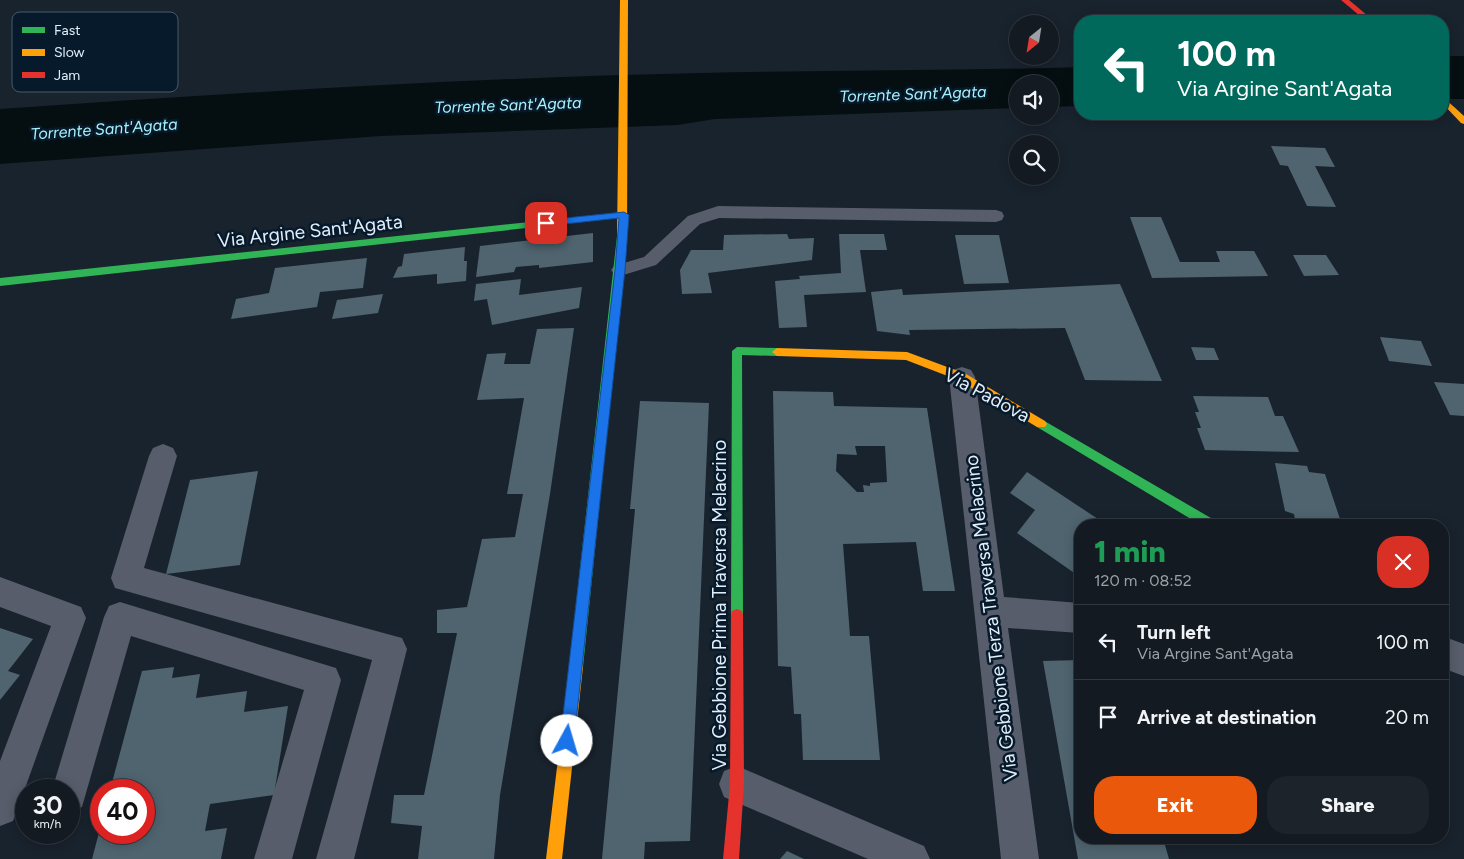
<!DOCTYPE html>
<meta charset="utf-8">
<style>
:root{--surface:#131a22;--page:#1c232a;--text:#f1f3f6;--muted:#9da1a5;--line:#323840;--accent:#ea580c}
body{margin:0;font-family:Figtree,sans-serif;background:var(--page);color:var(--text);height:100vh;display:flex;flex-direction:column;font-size:19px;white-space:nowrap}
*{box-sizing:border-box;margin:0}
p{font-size:16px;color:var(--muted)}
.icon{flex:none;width:28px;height:28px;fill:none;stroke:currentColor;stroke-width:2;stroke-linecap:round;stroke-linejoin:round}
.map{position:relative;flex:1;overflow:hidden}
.sheet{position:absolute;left:1074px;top:519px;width:375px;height:325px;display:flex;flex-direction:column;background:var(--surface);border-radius:20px;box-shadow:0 2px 12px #0003,0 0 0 1px var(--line)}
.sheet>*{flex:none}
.hud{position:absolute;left:1074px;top:15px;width:375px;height:105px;border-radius:20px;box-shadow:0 2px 12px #0003,0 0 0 1px var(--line);background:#00695c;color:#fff;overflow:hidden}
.needle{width:32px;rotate:210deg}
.controls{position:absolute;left:1009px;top:15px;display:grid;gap:10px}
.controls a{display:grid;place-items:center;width:50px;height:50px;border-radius:50%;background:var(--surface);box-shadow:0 2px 12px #0003,0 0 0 1px var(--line);font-size:25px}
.speed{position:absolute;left:15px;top:779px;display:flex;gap:10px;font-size:25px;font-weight:700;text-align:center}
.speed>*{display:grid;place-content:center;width:65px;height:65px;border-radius:50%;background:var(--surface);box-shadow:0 2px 12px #0003,0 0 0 1px var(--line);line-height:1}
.speed small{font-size:12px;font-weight:400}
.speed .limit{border:8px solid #d22;background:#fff;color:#111}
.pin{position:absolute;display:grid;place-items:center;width:42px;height:42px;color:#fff;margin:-21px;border-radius:10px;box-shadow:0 2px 8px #0006}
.me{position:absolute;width:55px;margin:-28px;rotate:6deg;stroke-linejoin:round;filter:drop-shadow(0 0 4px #0008)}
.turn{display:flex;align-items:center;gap:18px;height:105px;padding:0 20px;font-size:22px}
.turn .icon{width:65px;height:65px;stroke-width:2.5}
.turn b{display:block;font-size:35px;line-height:42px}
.round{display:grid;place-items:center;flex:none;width:52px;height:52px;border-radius:20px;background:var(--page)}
.headline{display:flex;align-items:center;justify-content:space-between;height:85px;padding:0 20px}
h1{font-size:30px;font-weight:800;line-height:38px;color:#1e9e55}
.button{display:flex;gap:10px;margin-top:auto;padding:10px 20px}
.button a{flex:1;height:58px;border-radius:20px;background:var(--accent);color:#fff;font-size:20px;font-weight:800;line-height:58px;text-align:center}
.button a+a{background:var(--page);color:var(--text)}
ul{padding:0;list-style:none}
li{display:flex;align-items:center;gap:15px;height:75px;padding:0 20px;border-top:1px solid var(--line)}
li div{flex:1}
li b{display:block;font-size:19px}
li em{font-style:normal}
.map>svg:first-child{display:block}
</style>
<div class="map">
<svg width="1464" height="859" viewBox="0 0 1464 859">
<rect width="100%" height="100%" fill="#19232d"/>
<path fill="#050f11" d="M1442,56H1464V99H1443Z
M1080,67V106L1050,107V84H1018L1017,108L715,119L678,125L381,136L0,164V109C233,93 466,78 700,73C826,70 953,71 1080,67Z"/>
<path fill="#4f646f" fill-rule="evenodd" d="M1271,146L1325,148L1335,167L1315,166L1336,207L1307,206L1288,166L1280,165Z
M1130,217H1161L1180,262H1220L1216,251H1254L1268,276L1152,278Z
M593,233V262L539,268V265L516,267L514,272L476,277L480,246Z
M787,234L789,239L814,238L812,260L708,273L712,293L682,294L680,270L691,250H723L724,235Z
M839,234H884L887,250H860L866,292L804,295L807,327L779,328L775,281L800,279L799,276L841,273Z
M955,235H999L1009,283L964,284Z
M465,247L464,261H467L466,281L437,284V274L393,278L398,267L402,266L404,254Z
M1293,255H1326L1339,275L1304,276Z
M367,258L363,288L320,292L317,307L231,319L236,299L269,293L275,268Z
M521,279L519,295L582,287L579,308L492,325L487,299L474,301L476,284Z
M1120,284L1162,381L1085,380L1065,328L909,330L910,335L877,331L871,292L902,289L903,295Z
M383,294L378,313L332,319L337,300Z
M574,328L550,494L500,795L494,859H418L422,826L391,823L394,795H424L457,633H437V610L467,607L482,539L515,537L523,494H507L524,398L477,400L487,354L506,353L504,364H530L537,329Z
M1380,337L1421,341L1432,366L1389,361Z
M1191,347L1214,348L1219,360H1196Z
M1434,382L1464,384V416L1450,415Z
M773,391L833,392L834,406L927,408L955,591H923L916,542L843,544L850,636H869L880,760H803L801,714H794L791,667L778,666ZM855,446H885L887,482L870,483V486L863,485L864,492H857L836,471L837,454L857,455Z
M1193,396L1268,397L1275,416H1283L1299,452L1205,450L1197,428H1201L1195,412H1199Z
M640,401L709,403L690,841L645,842L644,859H602L635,509H630Z
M1275,463L1307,466L1309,472L1325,474L1342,525H1296L1294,514L1285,511Z
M258,471L240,565L166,574L190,480Z
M1027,472L1107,525H1080V577L1017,533L1035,510L1010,493Z
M0,628L33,639L8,671L20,675L0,700Z
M1080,660V838H1163L1169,859H1078L1043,661Z
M174,667L172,678L200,674L196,698L247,691L244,712L288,706L274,795L210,804L205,831L227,828L221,859H92L101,825V832H144V790H110L142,671Z
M787,851L804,859H780Z"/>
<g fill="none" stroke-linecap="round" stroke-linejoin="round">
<path fill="#585d6b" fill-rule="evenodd" d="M718,206L996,210L1002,212L1004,216L1002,220L996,222L719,218L700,224L656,265L620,276L614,274L611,270L614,266L644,257L688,216Z"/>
<path fill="#585d6b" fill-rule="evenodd" d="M962,367L971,370L975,377L1004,597L1080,603V633L1008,628L1039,859H1001L949,377L953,370Z
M163,444L173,448L177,456L144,568L402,638L407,649L354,859H316L372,660L115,588L111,578L149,456L153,448Z
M0,577L81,607L86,618L18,808L13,821L0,826V761L51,626L0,607Z
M120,602L336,668L341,680L292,859H254L304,690L131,636L82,807L69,812V790H52L104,617L109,606Z
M1442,636L1464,644V676L1442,668Z
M737,766L924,846L930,859H868L724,797L719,784L724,771Z"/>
<path fill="#30b455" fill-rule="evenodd" d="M624,212L629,215L627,217L0,286V278Z
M622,233L627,236L583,667L581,672L576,674L571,672L569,667L617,236Z
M737,347L777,348L782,352L777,356L742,355L743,615L742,619L737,621L732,619L731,615L732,351Z
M1041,419L1216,521L1218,525H1201L1037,427L1035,424L1037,421Z"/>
<path fill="#ff9f0a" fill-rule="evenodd" d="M620,0H628L627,236L622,239L617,236Z
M1442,96L1464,116V124L1461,123L1442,103Z
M777,348L907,352L966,374L1045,421L1047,424L1045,427H1037L958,380L906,360L777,356L772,352Z
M576,660L581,662L583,667L562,859H546L569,667L571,662Z"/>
<path fill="#e5322d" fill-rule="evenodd" d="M1341,0H1349L1374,21H1366Z
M737,609L742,611L743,615L744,784L739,859H723L730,784L731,615L732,611Z"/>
</g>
<path fill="#1a73e8" stroke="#114b97" d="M624,212L629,215L625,270L574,741L572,746L567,748L562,746L560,741L615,270L619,218L546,226L541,223L546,220Z"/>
<g text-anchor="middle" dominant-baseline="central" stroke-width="5" stroke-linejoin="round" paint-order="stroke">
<g font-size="16" font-style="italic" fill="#a7f3f9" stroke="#071a2b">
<text transform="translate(913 94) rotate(-2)">Torrente Sant'Agata</text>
<text transform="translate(508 105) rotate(-2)">Torrente Sant'Agata</text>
<text transform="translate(104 129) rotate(-4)">Torrente Sant'Agata</text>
</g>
<g font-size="19" fill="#e2eefa" stroke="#071a2b">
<text transform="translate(310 231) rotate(-6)">Via Argine Sant'Agata</text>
<text transform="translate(987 395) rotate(28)">Via Padova</text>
<text transform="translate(719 605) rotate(-90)">Via Gebbione Prima Traversa Melacrino</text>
<text transform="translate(991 618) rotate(-97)">Via Gebbione Terza Traversa Melacrino</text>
</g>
</g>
<rect x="12" y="12" width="166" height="80" rx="8" fill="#071a2b" stroke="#495a69" stroke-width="1"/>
<rect x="22" y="27" width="23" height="6" fill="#30b455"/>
<rect x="22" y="49" width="23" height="7" fill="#ff9f0a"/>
<rect x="22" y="72" width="23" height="6" fill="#e5322d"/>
<g font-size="14" fill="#e2eefa">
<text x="54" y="35">Fast</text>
<text x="54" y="57">Slow</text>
<text x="54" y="80">Jam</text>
</g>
</svg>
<div class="controls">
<a><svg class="needle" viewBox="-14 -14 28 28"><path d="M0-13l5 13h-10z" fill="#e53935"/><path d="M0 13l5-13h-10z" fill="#9da1a5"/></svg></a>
<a><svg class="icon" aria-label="sound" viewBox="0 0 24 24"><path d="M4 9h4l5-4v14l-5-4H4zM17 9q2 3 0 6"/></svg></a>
<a><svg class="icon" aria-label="search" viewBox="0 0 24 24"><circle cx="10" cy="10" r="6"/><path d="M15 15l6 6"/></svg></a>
</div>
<div class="speed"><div>30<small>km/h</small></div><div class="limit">40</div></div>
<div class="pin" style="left:546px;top:223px;background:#d93025"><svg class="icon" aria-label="arrive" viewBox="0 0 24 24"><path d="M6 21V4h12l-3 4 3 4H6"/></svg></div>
<svg class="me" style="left:567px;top:741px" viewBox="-20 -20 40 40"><circle r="19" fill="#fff"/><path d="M0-13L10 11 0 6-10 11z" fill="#1a73e8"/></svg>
<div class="hud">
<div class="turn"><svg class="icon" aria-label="left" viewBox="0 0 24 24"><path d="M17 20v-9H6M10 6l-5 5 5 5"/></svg><div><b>100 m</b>Via Argine Sant'Agata</div></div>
</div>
<section class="sheet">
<div class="headline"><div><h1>1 min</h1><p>120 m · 08:52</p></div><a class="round" style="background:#d93025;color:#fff"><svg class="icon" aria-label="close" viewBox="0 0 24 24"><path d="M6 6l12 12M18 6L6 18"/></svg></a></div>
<ul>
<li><svg class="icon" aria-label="left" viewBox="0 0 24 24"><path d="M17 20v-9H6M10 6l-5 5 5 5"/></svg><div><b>Turn left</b><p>Via Argine Sant'Agata</p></div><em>100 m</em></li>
<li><svg class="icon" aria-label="arrive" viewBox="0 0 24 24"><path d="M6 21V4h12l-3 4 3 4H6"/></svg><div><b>Arrive at destination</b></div><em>20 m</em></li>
</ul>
<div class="button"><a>Exit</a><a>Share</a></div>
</section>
</div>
